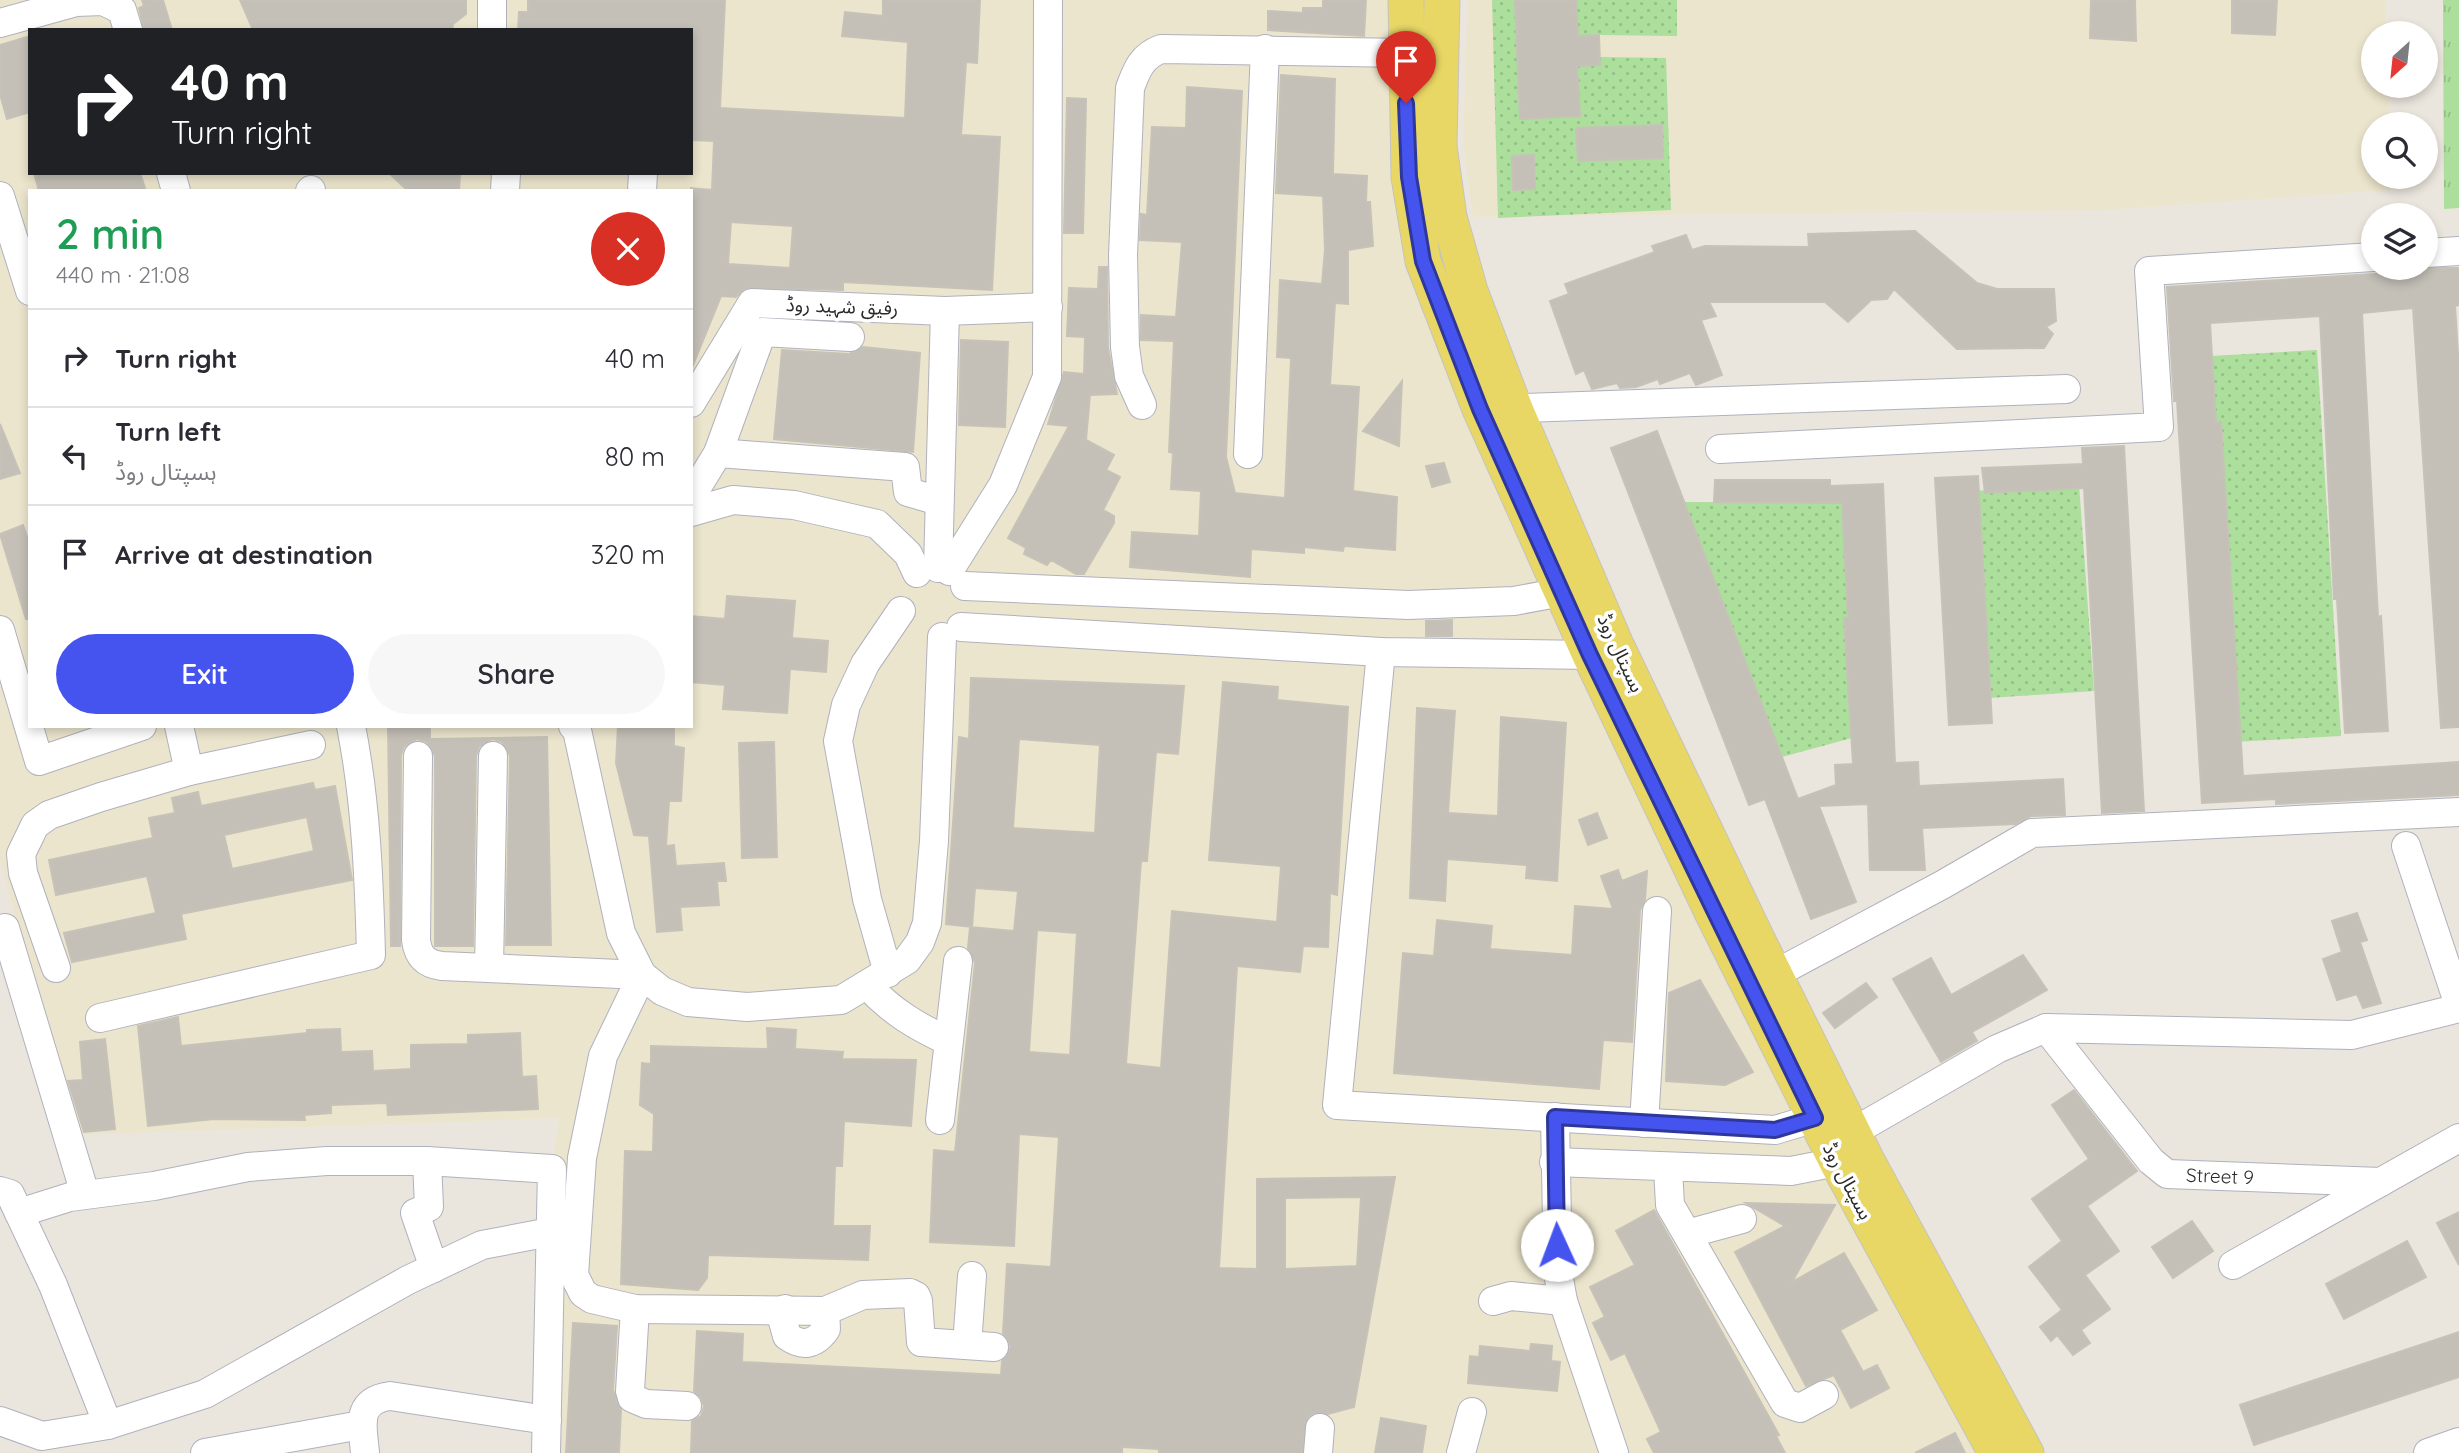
<!DOCTYPE html>
<meta charset="utf-8">
<style>
:root{--surface:#fff;--page:#f7f7f7;--text:#2b2b33;--muted:#7c7c81;--line:#e1e1e2;--accent:#4654ef}
body{margin:0;font-family:Quicksand,"Noto Sans Arabic",sans-serif;background:var(--page);color:var(--text);height:100vh;display:flex;flex-direction:column;font-size:26px;white-space:nowrap}
*{box-sizing:border-box;margin:0}
p{font-size:23px;color:var(--muted)}
.icon{flex:none;width:38px;height:38px;fill:none;stroke:currentColor;stroke-width:2;stroke-linecap:round;stroke-linejoin:round}
.map{position:relative;flex:1;overflow:hidden}
.details{position:absolute;left:28px;top:189px;width:665px;height:539px;display:flex;flex-direction:column;background:var(--surface);border-radius:0px;box-shadow:0 4px 10px #0003}
.details>*{flex:none}
.top-card{position:absolute;left:28px;top:28px;width:665px;height:147px;border-radius:0px;box-shadow:0 4px 10px #0003;background:#202124;color:#fff;overflow:hidden}
.needle{width:46px;rotate:207deg}
.buttons{position:absolute;left:2361px;top:21px;display:grid;gap:14px}
.buttons a{display:grid;place-items:center;width:77px;height:77px;border-radius:50%;background:var(--surface);box-shadow:0 4px 10px #0003;font-size:35px}
.pin{position:absolute;display:grid;place-items:center;width:60px;height:60px;color:#fff;margin:-72px -30px;border-radius:50% 50% 50% 0;rotate:-45deg;box-shadow:0 0 7px #0007}
.pin .icon{rotate:45deg}
.me{position:absolute;width:77px;margin:-38px;rotate:358deg;stroke-linejoin:round;filter:drop-shadow(0 0 5px #0008)}
.turn{display:flex;align-items:center;gap:24px;height:147px;padding:0 28px;font-size:32px}
.turn .icon{width:91px;height:91px;stroke-width:2.5}
.turn b{display:block;font-size:49px;line-height:60px}
.round{display:grid;place-items:center;flex:none;width:74px;height:74px;border-radius:37px;background:var(--page)}
.head{display:flex;align-items:center;justify-content:space-between;height:119px;padding:0 28px}
h1{font-size:42px;font-weight:600;line-height:52px;color:#1e9e55}
.cta{display:flex;gap:14px;margin-top:auto;padding:14px 28px}
.cta a{flex:1;height:80px;border-radius:42px;background:var(--accent);color:#fff;font-size:28px;font-weight:600;line-height:80px;text-align:center}
.cta a+a{background:var(--page);color:var(--text)}
ul{padding:0;list-style:none}
li{display:flex;align-items:center;gap:21px;height:98px;padding:0 28px;border-top:2px solid var(--line)}
li div{flex:1}
li b{display:block;font-size:26px}
li em{font-style:normal}
.map>svg:first-child{display:block}
</style>
<div class="map">
<svg width="2459" height="1453" viewBox="0 0 2459 1453">
<defs>
<pattern id="grass-dots" width="8" height="8" patternUnits="userSpaceOnUse" patternTransform="scale(1.75)"><rect width="8" height="8" fill="#acde9c"/><path d="M2 2h.1M6 6h.1" fill="none" stroke="#94bf87" stroke-width="1.8" stroke-linecap="round"/></pattern>
<pattern id="park-tufts" width="24" height="20" patternUnits="userSpaceOnUse" patternTransform="scale(1.75)"><rect width="24" height="20" fill="#acde9c"/><path d="M3 7l-1-3M5 7V3M7 7l1-3M15 17l-1-3M17 17v-4M19 17l1-3" fill="none" stroke="#94bf87"/></pattern>
</defs>
<rect width="100%" height="100%" fill="#ebe6dd"/>
<path fill="#ece5cd" fill-rule="evenodd" d="M0,0H1403L1423,261L1996,1453H546L552,1169L559,1118L73,1135L0,860ZM30,30H691V173H30ZM30,191H691V726H30Z
M1468,0H2385L2386,33H2373V86H2388L2389,124H2373V177H2391V190L2105,210L1473,217L1463,144Z"/>
<path fill="url(#grass-dots)" d="M1492,0H1677V36L1599,35L1600,57L1666,58L1671,210L1498,218Z
M2317,350L2341,736L2233,742L2210,356Z
M2079,484L2094,691L1989,698L1974,491Z
M1684,502L1841,503L1859,736L1782,757Z"/>
<path fill="url(#park-tufts)" d="M2443,0H2459V208L2444,209Z"/>
<path fill="#c4c0b8" stroke="#c6c2b7" stroke-width="2" fill-rule="evenodd" d="M142,0H163L172,30H144L139,8L144,6Z
M240,0H466V14L453,24L452,30H253Z
M528,0H725L720,108L905,118L908,42L842,36L845,12L883,16V0H980L977,63L966,62L961,135L1000,137L992,290L843,282V290L745,288L736,297L721,296L691,370V188L712,190L714,141L691,140V30H518L519,12H528ZM731,222L793,226L790,268L728,264Z
M1323,0H1366L1364,36L1268,30V11L1303,13V8H1323Z
M1515,0H1576L1578,36L1599,35L1600,65L1577,66L1580,116L1520,119Z
M2091,0H2135L2136,41L2090,38Z
M2232,0H2277L2275,35L2232,33Z
M30,36V112L7,119L0,94V45Z
M1281,75L1335,79L1333,174L1367,176L1366,202H1370L1373,246L1348,250V304L1335,303L1330,385L1359,387L1353,491L1397,497L1395,550L1344,546L1343,551L1304,547V553L1251,549L1250,577L1130,567L1132,532L1199,536L1201,491L1171,489L1173,453L1169,452L1174,341L1141,340V315L1176,317L1182,242L1140,240L1141,214L1147,215L1152,127L1186,128L1187,87L1242,91L1226,457L1235,493L1285,498L1291,358L1277,357L1280,280L1322,284L1325,250L1323,196L1276,193Z
M1067,98L1086,99L1083,233H1064Z
M1662,125L1663,158L1578,161L1576,128Z
M1534,155L1535,189L1513,190L1512,156Z
M34,173H140L146,191H39Z
M389,173H460L459,191H408Z
M1915,231L1977,283L1997,289H2054L2056,321L2046,327L2053,334L2044,348L1957,349L1894,289L1887,299L1871,300L1848,322L1825,302H1709L1716,316L1701,320L1722,375L1696,385L1690,373L1660,384L1658,379L1636,387L1620,388L1617,383L1592,389L1584,370L1576,374L1550,301L1569,294L1565,284L1655,252L1652,246L1686,235L1692,250L1705,246L1809,247L1808,234Z
M1099,267H1107L1108,348L1117,394L1090,395L1086,440L1114,455L1106,470L1120,477L1103,510L1114,516V523L1084,574H1076L1051,560L1047,565L1024,554L1026,548L1008,538L1069,426L1048,424L1064,372L1084,374L1085,337L1067,336L1069,288L1098,289Z
M2412,268H2459V305L2455,306L2459,368V727L2441,728L2413,308L2362,313L2378,617L2381,616L2388,731L2345,733L2337,599H2334L2320,316L2210,323L2216,423L2221,422L2243,776L2459,762V795L2276,804V799L2202,803L2177,401H2174L2167,287L2374,274Z
M961,340L1008,342L1005,427L959,425Z
M863,347L920,353L913,452L774,439L782,350L849,354Z
M1402,381L1399,446L1363,431Z
M0,424L20,473L0,479Z
M1657,431L1798,799L1836,785L1835,765L1853,764L1844,618H1848L1842,503L1714,502L1715,480H1830V486L1883,484L1895,763L1918,762L1919,786L2063,779L2065,815L2031,816L2015,824L1922,828L1925,870H1870L1868,804L1819,806L1856,902L1811,919L1765,799L1749,805L1611,448Z
M2124,446L2144,811L2102,813L2084,488L1985,493L1982,468L2083,464L2082,448Z
M1444,463L1450,482L1432,487L1426,466Z
M1978,476L1992,723L1949,725L1935,478Z
M23,525L30,545V619H26L0,534Z
M727,596L795,601L792,638L828,641L826,672L790,669L787,713L723,709L725,685L691,682V616L725,619Z
M1452,620V636H1426V621Z
M971,678L1184,686L1178,754L1156,752L1147,861H1141L1126,1064L1161,1068L1172,911L1277,922L1281,866L1209,860L1223,682L1278,687L1277,700L1348,707L1337,895L1330,893L1328,947L1303,946L1300,972L1237,966L1219,1268L1257,1269V1179L1395,1177L1354,1407L1328,1414L1314,1413L1307,1418L1302,1453H1159V1449L1122,1447V1453H691L692,1421L701,1416L704,1406L701,1398L694,1391L697,1331L743,1334L742,1362L1001,1375L1002,1361L1011,1347L1003,1333L1007,1264L1051,1267L1059,1137L1019,1134L1014,1246L930,1242L934,1150L955,1152L975,963L968,948L970,927L1014,931L1018,891L975,888L972,927L946,924L959,737L969,739ZM1019,739L1100,745L1095,833L1013,828ZM1037,930L1077,933L1070,1055L1029,1052ZM1361,1197L1357,1266L1285,1269V1198Z
M1417,708L1455,711L1448,813L1498,816L1501,717L1566,723L1557,881L1526,878L1527,865L1447,859L1445,901L1410,898Z
M388,726H430V739L547,737L551,945H506L510,756L502,742L493,739L479,747L476,756L473,946H435V756L427,742L417,739L404,747L401,755L400,946H391Z
M618,726H674V746L684,748L681,801H669L666,846L674,845L676,866L724,863L726,881H717L719,905L680,907L682,930L657,932L649,836L634,835L616,763Z
M774,742L777,857L742,858L739,743Z
M313,783L315,790L335,786L352,880L181,914L186,939L72,962L64,933L156,913L147,876L56,895L49,860L153,838L149,818L175,813L172,798L198,792L201,806ZM307,817L314,851L232,869L224,835Z
M1597,813L1607,838L1588,845L1579,820Z
M1618,870L1622,881L1647,871L1645,900L1640,910L1632,1042L1603,1040L1599,1089L1394,1073L1403,953L1434,956L1437,920L1492,926L1490,949L1572,955L1575,906L1613,909L1601,876Z
M2357,913L2367,940L2360,942L2381,1003L2363,1008L2357,994L2337,1000L2323,959L2342,952L2332,921Z
M2023,955L2047,990L1972,1032L1977,1041L1941,1062L1893,979L1931,958L1951,995Z
M1700,980L1753,1072L1725,1085L1666,1081L1669,993Z
M1866,983L1877,997L1835,1028L1823,1013Z
M178,1017L181,1046L307,1033V1030L340,1029L341,1052L372,1051L373,1071L411,1069V1045L468,1044V1035L520,1033L522,1077L536,1076L538,1109L388,1115L387,1103L331,1105V1113L304,1115L305,1120L214,1119L148,1126L138,1026Z
M767,1028L796,1030L795,1049L843,1052L842,1059L916,1060L911,1126L844,1121L842,1166H835L833,1226H870L868,1260L708,1255L707,1278L698,1290L621,1284L625,1151L653,1152L654,1114L640,1105L642,1063L651,1064V1046L768,1049Z
M105,1039L115,1129L84,1132L68,1081L83,1080L80,1042Z
M2074,1090L2137,1171L2087,1206L2119,1251L2085,1275L2110,1309L2081,1330L2090,1343L2073,1355L2057,1335L2051,1341L2040,1327L2062,1310L2029,1267L2062,1241L2032,1199L2089,1159L2052,1105Z
M1746,1203L1835,1205L1792,1282L1844,1253L1877,1310L1840,1330L1863,1372L1877,1365L1889,1388L1851,1408L1834,1375L1806,1386L1735,1252L1785,1226Z
M1654,1210L1779,1435L1776,1436L1785,1453H1654L1647,1439L1661,1432L1625,1353L1611,1360L1593,1323L1605,1317L1590,1287L1635,1265L1616,1231Z
M2459,1212V1265L2437,1223Z
M2192,1221L2213,1251L2173,1278L2152,1247Z
M2407,1241L2426,1277L2344,1319L2326,1284Z
M573,1323L617,1326L613,1390L621,1410L619,1453H566Z
M2459,1332V1377L2254,1445L2240,1405Z
M1531,1344L1552,1346L1551,1361L1560,1362L1557,1391L1468,1383L1470,1356L1479,1357L1480,1346L1530,1351Z
M1381,1418L1426,1426L1422,1453H1375Z
M1955,1433L1965,1453H1915Z"/>
<g fill="none" stroke-linecap="round" stroke-linejoin="round">
<defs>
<g id="minor">
<path d="M0,23L76,2L103,1L122,10L128,30"/>
<path d="M492,30V0"/>
<path d="M171,173L176,191"/>
<path d="M310,191L311,190"/>
<path d="M505,191L506,173"/>
<path d="M642,191L643,173"/>
<path d="M0,196L30,291"/>
<path d="M2426,253L2459,251"/>
<path d="M691,403L752,303L945,311L1048,307"/>
<path d="M1142,405L1129,376L1125,347L1123,255L1130,88C1137,69 1142,56 1161,49L1405,53"/>
<path d="M1495,409L2066,389"/>
<path d="M1720,449L2159,427L2149,271L2373,257"/>
<path d="M718,453L905,467L908,492L939,501"/>
<path d="M1248,454L1265,49"/>
<path d="M691,497L718,453L762,332L850,337"/>
<path d="M691,512L733,500L794,505L877,524L908,554L917,573"/>
<path d="M938,568L945,311"/>
<path d="M949,571L1003,485L1047,377L1048,0"/>
<path d="M965,586L1408,605L1514,601L1562,592"/>
<path d="M961,627L1381,652L1590,655"/>
<path d="M0,630L39,761L142,726"/>
<path d="M1381,652L1337,1105L1775,1130L1815,1118"/>
<path d="M179,726L189,771"/>
<path d="M573,726L577,730L621,933L642,975L662,991L688,1002L747,1007L841,1000L907,960L920,942L927,923L934,841L942,637"/>
<path d="M418,756L416,940C418,956 425,964 442,966L642,975L603,1056L582,1158L574,1275L583,1293L592,1299L635,1309L825,1311L863,1295L910,1293L916,1296L918,1301L921,1342L994,1347"/>
<path d="M2406,846L2459,1005"/>
<path d="M5,928L85,1194"/>
<path d="M56,968L23,873L21,854L35,825L49,815L101,797L189,771L311,745"/>
<path d="M489,968L493,756"/>
<path d="M888,973L867,899L838,741L846,705L865,664L901,611"/>
<path d="M1775,974L1942,885L2032,833L2459,812"/>
<path d="M867,985C892,1012 916,1026 948,1041"/>
<path d="M100,1018L371,955C369,878 366,802 351,726"/>
<path id="s1" d="M2046,1028L2151,1161L2167,1174L2381,1182"/>
<path d="M1555,1117L1558,1273L1563,1301L1614,1453"/>
<path d="M940,1120L958,961"/>
<path d="M1644,1123L1657,911"/>
<path d="M1853,1132L1997,1049L2046,1028L2352,1035L2459,1008"/>
<path d="M427,1161L429,1207L415,1213L434,1268"/>
<path d="M1554,1162L1791,1171L1837,1162"/>
<path d="M1668,1168L1670,1205L1785,1403L1800,1408L1824,1395"/>
<path d="M0,1191L10,1194L53,1285L108,1425"/>
<path d="M19,1213L70,1197L154,1186L248,1167L327,1161H427L552,1169L546,1453"/>
<path d="M1687,1234L1742,1219"/>
<path d="M2233,1265L2459,1138"/>
<path d="M1493,1301L1511,1296L1563,1301"/>
<path d="M635,1309L630,1391L632,1398L646,1404L687,1406"/>
<path d="M785,1309L782,1318L787,1336C802,1347 815,1345 826,1329L825,1311"/>
<path d="M967,1345L972,1276"/>
<path d="M0,1421L42,1436L108,1425L205,1394L408,1280L482,1245L550,1232"/>
<path d="M205,1453L361,1425"/>
<path d="M365,1453C363,1427 354,1401 390,1396L547,1420"/>
<path d="M1318,1453L1320,1428"/>
<path d="M1461,1453L1472,1412"/>
<path d="M2428,1453L2459,1442"/>
</g>
<path id="major" d="M1406,0L1409,177L1423,261L1480,409L1590,655L1713,914L1837,1162L1996,1453
M1442,0L1439,146L1449,217L1470,291L1515,409L1616,645L1757,939L1866,1159L2026,1453"/>
</defs>
<use href="#minor" stroke="#b0b1bd" stroke-width="30"/>
<use href="#major" stroke="#c3c3c3" stroke-width="37"/>
<use href="#minor" stroke="#fff" stroke-width="28"/>
<use href="#major" stroke="#e8d765" stroke-width="35"/>
</g>
<g fill="none" stroke-linecap="round" stroke-linejoin="round">
<defs>
<path id="route" d="M1406,103L1409,177L1423,261L1480,409L1590,655L1815,1118L1775,1130L1555,1117L1557,1245"/>
</defs>
<use href="#route" stroke="#2e379b" stroke-width="18"/>
<use href="#route" stroke="#4654ef" stroke-width="12"/>
</g>
<g text-anchor="middle" dominant-baseline="central" stroke-width="7" stroke-linejoin="round" paint-order="stroke">
<g font-size="19" fill="#2a2a2a" stroke="#fff">
<text transform="translate(842 306) rotate(2)">رفیق شہید روڈ</text>
<text transform="translate(1621 653) rotate(65)">ہسپتال روڈ</text>
<text stroke="none"><textPath href="#s1" startOffset="243">Street 9</textPath></text>
<text transform="translate(1848 1181) rotate(62)">ہسپتال روڈ</text>
</g>
</g>
</svg>
<div class="buttons">
<a><svg class="needle" viewBox="-14 -14 28 28"><path d="M0-13l5 13h-10z" fill="#e53935"/><path d="M0 13l5-13h-10z" fill="#7c7c81"/></svg></a>
<a><svg class="icon" aria-label="search" viewBox="0 0 24 24"><circle cx="10" cy="10" r="6"/><path d="M15 15l6 6"/></svg></a>
<a><svg class="icon" aria-label="layers" viewBox="0 0 24 24"><path d="M12 4l9 5-9 5-9-5zM3 14l9 5 9-5"/></svg></a>
</div>
<div class="pin" style="left:1406px;top:103px;background:#d93025"><svg class="icon" aria-label="arrive" viewBox="0 0 24 24"><path d="M6 21V4h12l-3 4 3 4H6"/></svg></div>
<svg class="me" style="left:1557px;top:1245px" viewBox="-20 -20 40 40"><circle r="19" fill="#fff"/><path d="M0-13L10 11 0 6-10 11z" fill="#4654ef"/></svg>
<div class="top-card">
<div class="turn"><svg class="icon" aria-label="right" viewBox="0 0 24 24"><path d="M7 20v-9h11M14 6l5 5-5 5"/></svg><div><b>40 m</b>Turn right</div></div>
</div>
<section class="details">
<div class="head"><div><h1>2 min</h1><p>440 m · 21:08</p></div><a class="round" style="background:#d93025;color:#fff"><svg class="icon" aria-label="close" viewBox="0 0 24 24"><path d="M6 6l12 12M18 6L6 18"/></svg></a></div>
<ul>
<li><svg class="icon" aria-label="right" viewBox="0 0 24 24"><path d="M7 20v-9h11M14 6l5 5-5 5"/></svg><div><b>Turn right</b></div><em>40 m</em></li>
<li><svg class="icon" aria-label="left" viewBox="0 0 24 24"><path d="M17 20v-9H6M10 6l-5 5 5 5"/></svg><div><b>Turn left</b><p>ہسپتال روڈ</p></div><em>80 m</em></li>
<li><svg class="icon" aria-label="arrive" viewBox="0 0 24 24"><path d="M6 21V4h12l-3 4 3 4H6"/></svg><div><b>Arrive at destination</b></div><em>320 m</em></li>
</ul>
<div class="cta"><a>Exit</a><a>Share</a></div>
</section>
</div>
